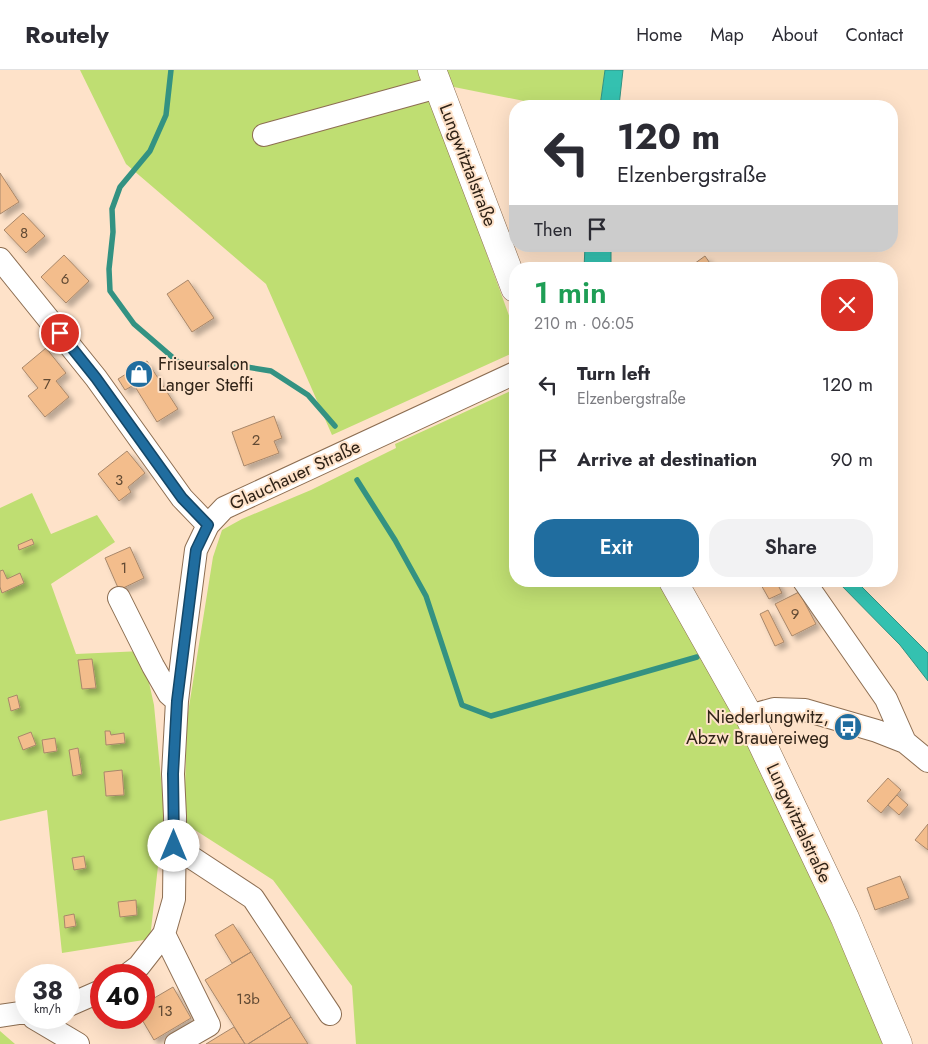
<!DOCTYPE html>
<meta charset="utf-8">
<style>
:root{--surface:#fff;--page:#f2f2f3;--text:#2b2b33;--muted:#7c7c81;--line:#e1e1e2;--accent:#206d9f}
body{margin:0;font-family:Jost,sans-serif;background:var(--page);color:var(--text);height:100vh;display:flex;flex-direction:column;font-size:19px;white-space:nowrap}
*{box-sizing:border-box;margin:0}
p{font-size:16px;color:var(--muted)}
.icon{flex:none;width:28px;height:28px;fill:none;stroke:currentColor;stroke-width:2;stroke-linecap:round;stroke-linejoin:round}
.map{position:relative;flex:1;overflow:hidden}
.details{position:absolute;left:509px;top:192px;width:389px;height:325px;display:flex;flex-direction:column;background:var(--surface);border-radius:20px;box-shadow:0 5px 20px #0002}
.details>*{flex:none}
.top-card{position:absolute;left:509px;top:30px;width:389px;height:152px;border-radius:20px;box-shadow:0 5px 20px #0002;background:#fff;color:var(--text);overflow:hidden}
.speed{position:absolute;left:15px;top:894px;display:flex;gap:10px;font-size:25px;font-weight:700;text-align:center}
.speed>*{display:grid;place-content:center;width:65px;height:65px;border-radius:50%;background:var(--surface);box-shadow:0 5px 20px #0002;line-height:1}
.speed small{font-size:12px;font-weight:400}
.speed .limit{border:8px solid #d22;background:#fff;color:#111}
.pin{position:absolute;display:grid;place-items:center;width:42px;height:42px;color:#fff;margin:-21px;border:2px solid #fff;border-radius:50%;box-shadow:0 1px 5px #0007}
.me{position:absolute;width:55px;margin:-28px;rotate:0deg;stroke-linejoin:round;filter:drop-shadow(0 0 4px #0008)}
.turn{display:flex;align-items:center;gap:18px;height:105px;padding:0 25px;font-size:22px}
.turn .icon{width:65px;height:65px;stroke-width:2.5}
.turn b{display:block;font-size:35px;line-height:42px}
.then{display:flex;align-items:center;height:48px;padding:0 25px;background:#0003;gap:10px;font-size:19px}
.round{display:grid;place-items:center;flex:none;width:52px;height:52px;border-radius:20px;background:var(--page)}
.overview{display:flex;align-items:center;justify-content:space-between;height:85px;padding:0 25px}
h1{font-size:30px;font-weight:600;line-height:38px;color:#1e9e55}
.cta{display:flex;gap:10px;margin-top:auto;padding:10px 25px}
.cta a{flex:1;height:58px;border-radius:20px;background:var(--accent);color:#fff;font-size:20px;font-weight:600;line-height:58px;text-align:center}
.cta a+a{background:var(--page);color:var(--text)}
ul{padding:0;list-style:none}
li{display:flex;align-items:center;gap:15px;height:75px;padding:0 25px}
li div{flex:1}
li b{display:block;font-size:19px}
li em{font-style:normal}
header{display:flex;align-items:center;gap:30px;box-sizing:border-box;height:70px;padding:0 25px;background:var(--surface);border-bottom:1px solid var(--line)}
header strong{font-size:24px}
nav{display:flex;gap:28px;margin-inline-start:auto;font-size:18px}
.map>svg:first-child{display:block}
</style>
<header>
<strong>Routely</strong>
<nav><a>Home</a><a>Map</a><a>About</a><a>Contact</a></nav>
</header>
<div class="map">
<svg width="928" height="974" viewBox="0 0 928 974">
<defs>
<filter id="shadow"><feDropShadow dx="4.5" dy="4.5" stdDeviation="2.5" flood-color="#0004"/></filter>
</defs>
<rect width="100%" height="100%" fill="#fee2c9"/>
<path fill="#bfde72" d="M80,0H420L515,262V282L332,365L266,214L126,94Z
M444,0H605L600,36H549L449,16Z
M515,319V511H659L736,650L795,771L885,974H356L352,916L273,810L184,753L187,649L213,487L222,460L242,449L311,420L396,378L395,374Z
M32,423L51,464L97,445L115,472L51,514L76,584L142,581L154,635L164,741L150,869L62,883L47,740L0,751V438Z
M0,961L15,974H0Z"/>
<path fill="#34c1b0" stroke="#339282" d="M605,0H623L619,36H600Z
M585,176H611V199H584Z
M837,511H856L928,583V611L900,575Z"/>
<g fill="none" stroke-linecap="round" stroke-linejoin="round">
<path stroke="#339282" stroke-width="5.5" d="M171,0L166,45L150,81L120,117L112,139L113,162L109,199L110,221L134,254L178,292L193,294L235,295L271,301L308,325L335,356
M357,410L395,470L426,526L462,635L491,646L697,587"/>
</g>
<path fill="#f3bd8c" stroke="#a8876a" filter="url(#shadow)" d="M0,103L19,132L0,144Z
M23,143L45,166L26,183L4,160Z
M64,185L89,211L66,233L41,207Z
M705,186L714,199H687Z
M188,210L214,248L192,262L167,224Z
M46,278L66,303L56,311L69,327L45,347L28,326L38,318L22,298Z
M147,291L178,339L157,352L134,315L125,320L118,309Z
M274,346L282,368L274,371L279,383L244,396L232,362Z
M127,381L145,403L128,417L131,422L119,431L98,404Z
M32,469L34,474L19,480L18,475Z
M130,477L144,508L119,520L105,488Z
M3,500L7,509L20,503L24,513L2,523L0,517V501Z
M763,511H776L782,523L769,529L760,513Z
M799,522L816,554L792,566L775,534Z
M768,540L784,572L775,576L760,544Z
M92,589L96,618L82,619L78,590Z
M17,625L20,638L11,641L8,628Z
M105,661H110L111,665L124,663L125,673L106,675Z
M31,662L36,675L23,680L18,667Z
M55,668L57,681L44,683L42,670Z
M78,678L82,704L73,706L69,680Z
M122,700L124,725L106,726L104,702Z
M888,708L901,720L881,743L867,731Z
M897,725L908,735L899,745L888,735Z
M928,754V780L915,770Z
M84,786L86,798L74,800L72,788Z
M900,806L909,828L875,840L867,818Z
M136,830L137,845L120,847L118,832Z
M74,844L76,856L65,858L64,846Z
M233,854L251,882L232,893L215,865Z
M251,882L291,947L248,974H245L205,910Z
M173,917L191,948L154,970L141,948H144V934Z
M291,947L308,974H248Z
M234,957L245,974H206L224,963Z"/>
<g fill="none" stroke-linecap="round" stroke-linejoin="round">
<defs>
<path id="minor" d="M264,65L438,17
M0,189L96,308L182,428L208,455
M804,511L886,629L905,672
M119,528L153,596L169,624L177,631
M749,646L774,639L805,640L877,661L905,672L928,691
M174,776L253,828L330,944
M164,864L209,955L176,974
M127,905L139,896L164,864L174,829L175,746L173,704L177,631L184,572L196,480L208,455L224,438L515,303
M69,935L101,921
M0,946L26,942
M34,948L78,974"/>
<path id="major" d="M432,0L515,218
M673,511L749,646L845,848L898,974"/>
</defs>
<use href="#minor" stroke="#8d6e52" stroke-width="24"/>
<use href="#major" stroke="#8d6e52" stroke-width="29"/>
<use href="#minor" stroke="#fff" stroke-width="22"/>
<use href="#major" stroke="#fff" stroke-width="28"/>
</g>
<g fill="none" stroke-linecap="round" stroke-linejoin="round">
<defs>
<path id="route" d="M60,263L96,308L182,428L208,455L196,480L177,631L173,704L174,776"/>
</defs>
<use href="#route" stroke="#154767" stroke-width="12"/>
<use href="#route" stroke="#206d9f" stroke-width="9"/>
</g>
<defs>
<symbol id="shop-disc" viewBox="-11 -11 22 22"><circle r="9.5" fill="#206d9f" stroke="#fee2c9"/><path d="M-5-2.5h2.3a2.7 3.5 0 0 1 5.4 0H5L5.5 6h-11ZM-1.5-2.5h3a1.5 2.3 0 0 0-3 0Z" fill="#fff"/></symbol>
<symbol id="bus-disc" viewBox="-11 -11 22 22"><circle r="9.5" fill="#206d9f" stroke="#fee2c9"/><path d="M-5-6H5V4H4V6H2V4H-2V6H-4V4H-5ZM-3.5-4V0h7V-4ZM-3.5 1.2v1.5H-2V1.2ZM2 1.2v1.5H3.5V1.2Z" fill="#fff"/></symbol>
</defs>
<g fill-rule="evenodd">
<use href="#shop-disc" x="123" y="288" width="32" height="32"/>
<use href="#bus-disc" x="832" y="641" width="32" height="32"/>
</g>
<g text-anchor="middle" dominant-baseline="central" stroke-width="4" stroke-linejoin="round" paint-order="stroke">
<g font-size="15" fill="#614a34">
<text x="24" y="163">8</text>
<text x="65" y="209">6</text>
<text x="47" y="314">7</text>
<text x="256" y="370">2</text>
<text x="119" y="410">3</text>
<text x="124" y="498">1</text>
<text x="795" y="544">9</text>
<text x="248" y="929">13b</text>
<text x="165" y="941">13</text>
</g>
<g font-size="18" fill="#302317" stroke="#fee2c9">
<text transform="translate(468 95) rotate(69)">Lungwitztalstraße</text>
<text transform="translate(295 405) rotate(-25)">Glauchauer Straße</text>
<text transform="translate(799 753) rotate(65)">Lungwitztalstraße</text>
</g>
<g font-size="18" fill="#302317" stroke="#fee2c9" text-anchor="start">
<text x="158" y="294">Friseursalon<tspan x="158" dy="21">Langer Steffi</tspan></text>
<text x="829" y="647" text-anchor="end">Niederlungwitz,<tspan x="829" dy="21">Abzw Brauereiweg</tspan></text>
</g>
</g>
</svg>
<div class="speed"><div>38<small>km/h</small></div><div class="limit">40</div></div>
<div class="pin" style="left:60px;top:263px;background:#d93025"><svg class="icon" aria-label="arrive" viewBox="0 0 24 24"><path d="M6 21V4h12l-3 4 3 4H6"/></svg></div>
<svg class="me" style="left:174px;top:776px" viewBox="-20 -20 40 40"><circle r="19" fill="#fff"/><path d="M0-13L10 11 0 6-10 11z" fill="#206d9f"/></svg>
<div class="top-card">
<div class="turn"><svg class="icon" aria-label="left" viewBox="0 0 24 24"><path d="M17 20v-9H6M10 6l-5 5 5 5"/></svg><div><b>120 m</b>Elzenbergstraße</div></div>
<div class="then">Then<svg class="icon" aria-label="arrive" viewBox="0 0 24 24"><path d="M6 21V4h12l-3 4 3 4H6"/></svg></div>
</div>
<section class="details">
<div class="overview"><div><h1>1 min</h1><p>210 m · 06:05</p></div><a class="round" style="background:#d93025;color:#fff"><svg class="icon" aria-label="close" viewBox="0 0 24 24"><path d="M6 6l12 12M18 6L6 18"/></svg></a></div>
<ul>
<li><svg class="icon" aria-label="left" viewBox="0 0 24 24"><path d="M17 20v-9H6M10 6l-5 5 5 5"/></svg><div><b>Turn left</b><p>Elzenbergstraße</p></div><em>120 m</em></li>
<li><svg class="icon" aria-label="arrive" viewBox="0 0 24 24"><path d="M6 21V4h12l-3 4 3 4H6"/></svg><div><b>Arrive at destination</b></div><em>90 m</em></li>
</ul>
<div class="cta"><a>Exit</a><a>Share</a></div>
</section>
</div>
